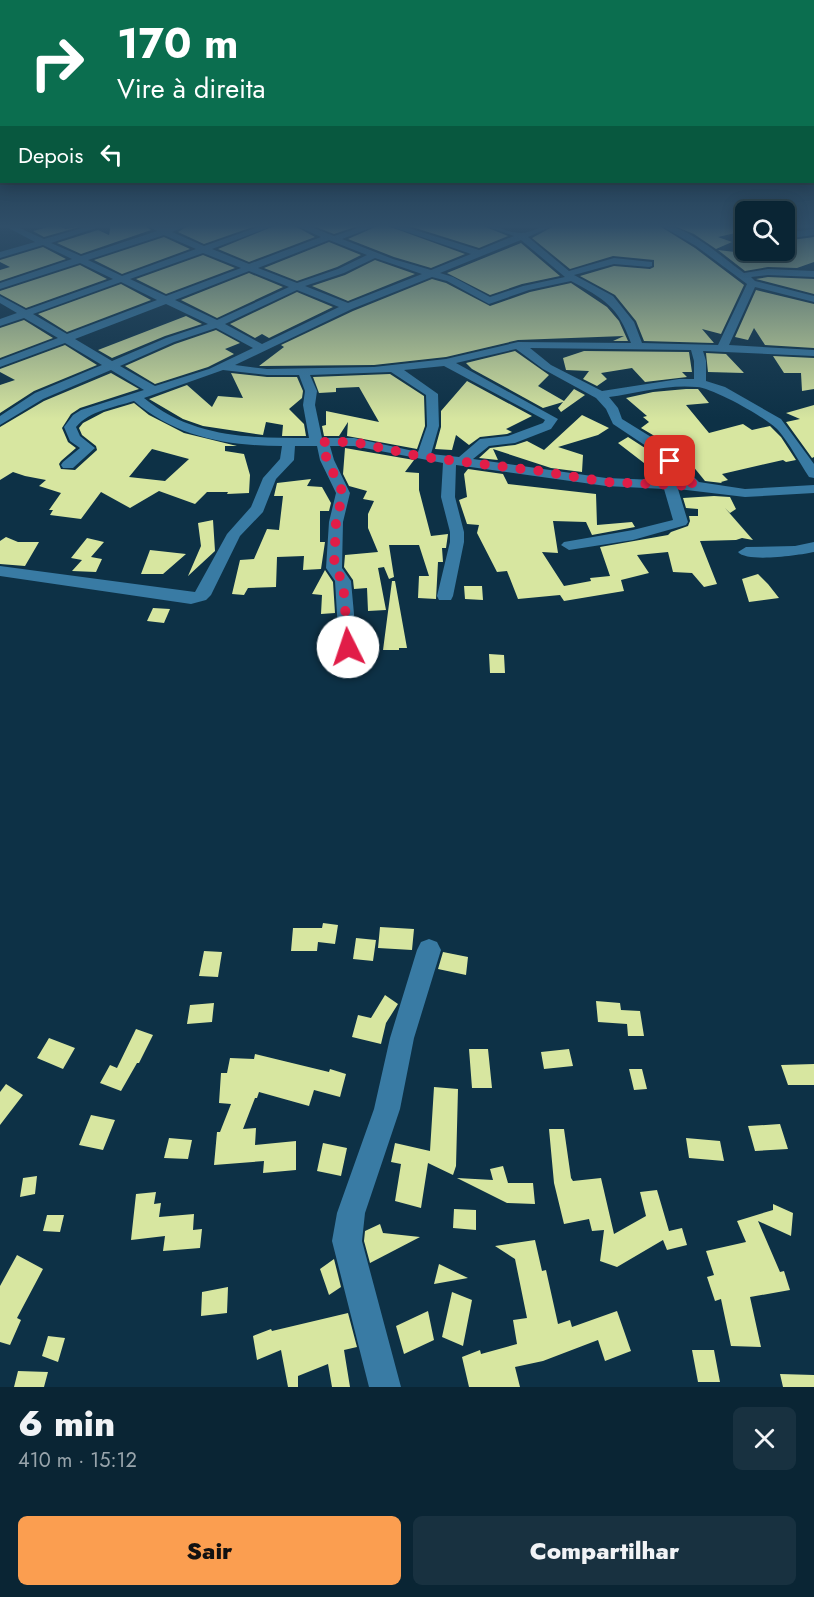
<!DOCTYPE html>
<html lang="pt">
<meta charset="utf-8">
<style>
:root{--surface:#0a2534;--page:#183140;--text:#f1f3f6;--muted:#99a5ac;--line:#2a424f;--accent:#fb9e50}
body{margin:0;font-family:Jost,sans-serif;background:var(--page);color:var(--text);height:100vh;display:flex;flex-direction:column;font-size:22px;white-space:nowrap}
*{box-sizing:border-box;margin:0}
p{font-size:20px;color:var(--muted)}
.icon{flex:none;width:33px;height:33px;fill:none;stroke:currentColor;stroke-width:2;stroke-linecap:round;stroke-linejoin:round}
.map{position:relative;height:1387px;overflow:hidden}
.details{display:flex;flex-direction:column;background:var(--surface);flex:1}
.details>*{flex:none}
.guide{position:absolute;left:0px;top:0px;width:814px;height:183px;box-shadow:0 3px 15px #0003,0 0 0 2px var(--line);background:#0b6e4f;color:#fff;overflow:hidden}
.buttons{position:absolute;left:735px;top:201px;display:grid;gap:12px}
.buttons a{display:grid;place-items:center;width:60px;height:60px;border-radius:9px;background:var(--surface);box-shadow:0 3px 15px #0003,0 0 0 2px var(--line);font-size:30px}
.pin{position:absolute;display:grid;place-items:center;width:51px;height:51px;color:#fff;margin:-26px;border-radius:12px;box-shadow:0 3px 9px #0006}
.me{position:absolute;width:66px;margin:-33px;rotate:356deg;stroke-linejoin:round;filter:drop-shadow(0 0 4px #0008)}
.turn{display:flex;align-items:center;gap:21px;height:126px;padding:0 18px;font-size:27px}
.turn .icon{width:78px;height:78px;stroke-width:2.5}
.turn b{display:block;font-size:42px;line-height:51px}
.then{display:flex;align-items:center;height:57px;padding:0 18px;background:#0003;gap:12px;font-size:22px}
.round{display:grid;place-items:center;flex:none;width:63px;height:63px;border-radius:9px;background:var(--page)}
.headline{display:flex;align-items:center;justify-content:space-between;height:102px;padding:0 18px}
h1{font-size:36px;font-weight:800;line-height:45px}
.button{display:flex;gap:12px;margin-top:auto;padding:12px 18px}
.button a{flex:1;height:69px;border-radius:9px;background:var(--accent);color:#111;font-size:24px;font-weight:800;line-height:69px;text-align:center}
.button a+a{background:var(--page);color:var(--text)}
.map>svg:first-child{display:block}
</style>
<div class="map">
<svg width="814" height="1387" viewBox="0 0 814 1387">
<rect width="100%" height="100%" fill="#0d3146"/>
<path fill="#d7e6a0" fill-rule="evenodd" d="M56,225L66,229L86,225L44,237L33,231Z
M111,225H144L151,230L81,254L57,243L98,230L109,235Z
M190,225H258L204,244L178,232Z
M277,225H293L315,237L249,262L218,249Z
M311,225H361L334,234Z
M380,225H385L465,254L431,268L394,257L348,239Z
M406,225H481L508,236L479,248Z
M556,225H658L695,248L744,285L721,334L702,329L714,343L644,341L636,321L615,295L580,276L614,266L650,269L654,267V260L613,256L570,269L532,238Z
M672,225H732L735,229L744,231L718,237L732,242L716,249L694,234Z
M164,237L190,249L122,274L94,260Z
M814,237V262L797,268L768,267L745,271L718,250L784,258V241Z
M329,242L361,255L337,267L297,281L264,268Z
M521,243L560,276L522,284L490,295L447,273Z
M43,247L66,259L0,281V270L10,267L0,262V260Z
M203,255L235,268L166,294L136,279Z
M375,260L415,274L348,301L312,286L345,275Z
M80,265L107,279L26,308L0,294V291Z
M249,273L283,287L217,318L181,300Z
M768,277L814,279V294L756,279Z
M432,279L446,283L490,306L530,292L571,283L607,307L619,321L628,341H613L624,336L518,340L446,357L374,365L259,366L284,347L281,345L353,311Z
M121,284L151,300L67,332L38,314Z
M756,290L814,304V348L765,345L754,328L748,340L735,337Z
M297,292L333,307L269,338L262,334L255,338L230,324Z
M186,316L202,324L165,336L112,358L98,350Z
M24,320L53,338L0,358V328Z
M216,330L240,343L225,349L234,354L208,367L155,384L125,366L175,344Z
M65,345L97,365L34,391L0,413V385L15,380L0,372V369Z
M515,351L549,375L538,386L564,401L574,389L585,395L561,412L558,408L563,402L543,408L472,369L466,363Z
M584,351L689,352L692,372H682L687,377L645,382L632,368L601,373L607,379L597,386L583,379L589,371L566,370L563,358Z
M706,353L726,354L744,373L708,372Z
M773,356L814,358V389L802,391L801,373H784Z
M111,373L139,389L80,408L71,414L62,428L68,442L76,448L61,461L59,464L61,469L75,470L97,450L96,446L82,435L79,428L83,423L104,412L134,403L149,415L184,433L237,446H225V451L244,454L250,475L249,493L227,494L228,492H207L195,504L159,491L130,508L101,492L81,519L50,515L53,510H49L61,493L39,486L46,480L25,476L13,472L0,480V427L44,401ZM152,449L189,459L165,481L129,477Z
M231,373L267,377H297L303,391L302,398L289,409L304,424L306,436H282L283,425L266,422L263,435L203,426L183,419L149,399L187,385L212,407L218,396L243,398Z
M390,374L424,396L425,426L417,449L347,436L348,422L339,436H324L322,426L326,425V411L379,422L359,387L336,388V392L319,393L313,377Z
M467,381L532,416L506,429L512,432L507,434L480,437L469,445L456,435L452,450L435,449L441,427V411Z
M686,389H698L709,403L686,405L709,433L743,424L752,430L770,426L781,437L796,460L786,462L783,460L722,474L728,480L721,482L722,483L705,481L692,465L681,457L678,458L658,438L641,428L649,422L643,417L647,416L626,398L653,392Z
M814,405V457L812,458L786,422L800,419L786,413Z
M582,415L609,428L598,435L558,447L583,455L582,472L551,468L493,449L498,460L479,458L490,448L515,445L527,441L544,450Z
M628,437L645,448L660,462L649,465L646,461L644,463L618,443Z
M345,448L414,460L405,472L419,473V490L431,536L448,534L446,548H442L443,562H438L436,599L418,598L419,576H429L419,545H389L394,577L389,579L384,567L378,568L386,610L368,611L367,588L354,589L353,580L344,567L345,555L378,552L368,528V514L374,501L363,499L367,491L349,486L343,474Z
M468,469L503,474L508,484L596,494L597,525L632,522L635,527L592,535L586,522L553,521L558,553L542,552L564,586L591,581L590,578L610,576L600,547L668,535L671,532L688,526L690,521L689,516H698V509L686,508L683,498L714,496L730,497L736,509L730,513L725,508L753,540L742,538L736,540L700,541L717,584L704,587L692,573L673,572L668,552L637,555L649,573L621,580L624,591L564,601L560,595L518,599L507,571L497,572L477,533L479,525L467,524L459,500L467,497L464,474Z
M311,479L307,486L322,487L331,503L329,511H320V542H325L321,569L303,570L304,556L277,557L276,587L248,588L244,595L232,594L240,560L254,559L267,529L279,530L283,496H274L277,483Z
M213,520L215,551L188,576L201,546L198,523Z
M6,537L18,542H39L25,566L0,564V541Z
M87,538L104,542L91,557L102,559L96,572L72,571L82,560L71,558Z
M150,550L186,554L163,574H141Z
M325,570L333,582L335,613L321,614L322,595L312,594Z
M758,574L768,584L779,598L749,602L742,579Z
M392,581H395L407,648H399V650H383Z
M464,586H482L483,600L465,599Z
M153,608L170,609L164,623L147,621Z
M489,654L504,655L505,673H490Z
M323,923L338,925L335,944L318,942L317,951H291L293,928H322Z
M380,927L414,929L412,950L378,948Z
M356,938L376,940L373,961L353,959Z
M204,951L222,952L218,977L199,976Z
M443,952L468,957L466,975L438,969Z
M385,995L398,1004L386,1023L381,1044L352,1037L358,1015L371,1018Z
M596,1001L620,1003L621,1010L640,1011L644,1036H628L627,1024L598,1022Z
M214,1003L212,1022L187,1024L190,1005Z
M136,1029L153,1035L139,1063H137L121,1091L100,1083L110,1065L117,1068Z
M49,1038L75,1048L63,1069L37,1058Z
M469,1049H488L492,1088H472Z
M569,1049L573,1066L544,1069L541,1052Z
M255,1054L329,1072L330,1069L346,1074L340,1097L314,1090L309,1106L259,1092L257,1098H255L243,1129L256,1128L255,1145L296,1141V1170L263,1173L264,1161L214,1165L217,1132H220L231,1104L219,1103L221,1073H227L230,1058L254,1059Z
M814,1064V1085H788L781,1065Z
M629,1069H642L647,1089L634,1090Z
M6,1084L23,1095L0,1125V1092Z
M434,1087L458,1089L456,1166L453,1175L428,1163L421,1208L395,1201L401,1164L391,1162L395,1143L430,1151Z
M91,1115L115,1120L103,1150L79,1145Z
M780,1124L788,1149L755,1151L748,1126Z
M549,1129H564L571,1178L573,1181L601,1178L614,1234L646,1216L640,1192L657,1190L669,1231L682,1228L687,1245L667,1250L663,1240L617,1267L600,1261L604,1230L592,1231L589,1219L564,1224L554,1183Z
M169,1138L192,1140L188,1159L164,1158Z
M686,1138L720,1141L724,1161L689,1158Z
M323,1143L347,1148L341,1176L317,1171Z
M503,1166L508,1183H533L535,1204L507,1203L457,1178L493,1180L490,1169Z
M37,1176L35,1194L20,1197L23,1178Z
M156,1192L154,1204L161,1203L159,1217L194,1214L193,1230L202,1229L200,1248L163,1251L165,1236L131,1240L136,1194Z
M773,1204L793,1213L791,1236L758,1221L780,1272L784,1271L790,1290L750,1297L761,1347L731,1346L721,1299L715,1301L707,1277L714,1275L706,1251L746,1242L737,1221L773,1210Z
M454,1209L476,1210V1230L453,1228Z
M47,1215H64L60,1232L43,1231Z
M380,1224L383,1233L420,1237L370,1263L364,1241L365,1231Z
M535,1240L542,1271L546,1270L558,1324L570,1320L572,1327L617,1311L631,1351L605,1361L598,1340L543,1361L515,1367L520,1387H469L462,1357L480,1350L481,1354L517,1344L513,1320L527,1318L515,1259L495,1246Z
M17,1255L43,1269L17,1318L21,1320L10,1345L0,1342V1286Z
M334,1259L341,1287L329,1295L320,1269Z
M439,1264L468,1278L434,1284Z
M228,1287L227,1313L201,1316L202,1292Z
M452,1292L472,1300L463,1346L442,1337Z
M428,1311L434,1340L404,1354L396,1326Z
M348,1313L357,1347L344,1350L350,1387H332L328,1364L298,1376V1387H288L281,1350L257,1360L253,1336L271,1329L272,1331Z
M48,1336L65,1338L58,1362L42,1356Z
M692,1350H714L720,1382H698Z
M18,1371L48,1372L44,1387H14Z
M780,1374L814,1375V1387H783Z"/>
<g fill="none" stroke-linecap="round" stroke-linejoin="round">
<path fill="#397ba4" fill-rule="evenodd" d="M3,225H13L44,239L93,225H105L51,243L81,256L157,231L146,225H156L165,228L176,225H188L172,232L204,246L264,225H275L212,249L249,264L321,237L295,225H306L334,236L367,225H378L342,239L393,259L431,270L471,254L387,225H399L479,250L514,236L483,225C497,225 508,233 521,233C531,233 542,225 554,225L528,237L569,271L614,258L652,262V266L649,267L614,264L574,275L613,296L634,322L642,343L718,345L747,284L696,246L660,225C687,225 722,257 744,273L768,269L814,271V277L768,275L751,277L755,281L814,296V302L755,287L729,345L814,350V356L703,351L706,361V381L725,387L781,419L814,464V478L809,477C799,462 790,444 778,430C767,418 713,388 697,387C668,384 637,393 609,397L618,408L622,419L656,440L699,482L745,489L814,485V493L745,497L678,489L688,522L686,525L633,540L569,550L561,545L564,542L633,530L673,520L664,489L606,486L456,465L455,497L464,532V542L453,596L451,600H439L437,596L450,542V532L441,497L443,463L354,446H330L334,460L350,493L343,522L342,568L351,581L357,647L354,651L348,653L342,651L339,647L335,581L326,568L329,522L336,493L320,460L317,446H295L294,460L276,479L263,512L240,536L211,595L206,600L191,604L0,576V566L195,592L227,534L251,507L263,478L280,459L282,446C227,446 176,437 134,401C115,407 89,411 76,427L80,436L95,448L73,468H63L61,465L63,462L80,448L70,441L64,427L73,415L81,410L144,390L111,370L43,399L0,425V416L35,393L102,365L65,343L0,367V360L58,338L24,318L0,326V319L17,313L0,303V296L26,310L113,279L80,263L0,289V283L72,259L43,245L0,258V252L35,242ZM164,235L196,249L122,276L88,260ZM329,240L367,255L338,269L297,283L258,268ZM521,240L565,277L523,286L490,297L453,277L440,273ZM203,253L241,268L166,296L130,279ZM375,258L422,274L348,303L305,286L344,273ZM249,271L289,287L217,320L175,300ZM432,277L447,281L489,304L529,290L571,281C604,299 618,306 631,343L518,342L446,359L374,367L267,369L235,365L352,309ZM121,282L157,300L67,334L33,314ZM297,290L339,307L262,344L225,324ZM166,304L208,324L166,338L112,361L75,339ZM216,328L253,348L209,369L155,386L120,366L174,342ZM530,348L691,350L694,361V379H679L602,391L551,365ZM516,349L543,369L596,398L606,409L613,424L646,446L682,481L606,478L473,459L489,446L515,443L551,429L558,419L456,363ZM444,366L545,420L543,423L508,436L480,439L459,457L431,454L439,426L438,394L404,370ZM223,370L267,375H299L305,391L303,405L309,438C249,438 193,438 144,398ZM391,372L426,395L427,426L418,452L354,438H322L315,405L317,391L310,375Z
M734,225H746V229L735,227Z
M814,229V235L784,239V233Z
M814,542V552C800,555 747,563 738,552L746,547L795,546Z
M429,939L437,942L441,950L414,1038L400,1109L365,1213L362,1241L401,1387H369L332,1241L337,1213L374,1109L390,1038L417,950L421,942Z"/>
</g>
<linearGradient id="sky" x2="0" y2="1"><stop stop-color="#071b26"/><stop offset="0.54" stop-color="#2f4e68"/><stop offset="1" stop-color="#2f4e68" stop-opacity="0"/></linearGradient>
<rect width="814" height="419" fill="url(#sky)"/>
<g fill="none" stroke-linecap="round" stroke-linejoin="round">
<path stroke="#e11d48" stroke-width="10" stroke-dasharray="0 18" d="M348,647L343,581L334,568L336,522L343,493L327,460L322,442H354L423,457L540,471L606,482L695,486L670,461"/>
</g>
</svg>
<div class="buttons">
<a><svg class="icon" aria-label="search" viewBox="0 0 24 24"><circle cx="10" cy="10" r="6"/><path d="M15 15l6 6"/></svg></a>
</div>
<div class="pin" style="left:670px;top:461px;background:#d93025"><svg class="icon" aria-label="arrive" viewBox="0 0 24 24"><path d="M6 21V4h12l-3 4 3 4H6"/></svg></div>
<svg class="me" style="left:348px;top:647px" viewBox="-20 -20 40 40"><circle r="19" fill="#fff"/><path d="M0-13L10 11 0 6-10 11z" fill="#e11d48"/></svg>
<div class="guide">
<div class="turn"><svg class="icon" aria-label="right" viewBox="0 0 24 24"><path d="M7 20v-9h11M14 6l5 5-5 5"/></svg><div><b>170 m</b>Vire à direita</div></div>
<div class="then">Depois<svg class="icon" aria-label="left" viewBox="0 0 24 24"><path d="M17 20v-9H6M10 6l-5 5 5 5"/></svg></div>
</div>
</div>
<section class="details">
<div class="headline"><div><h1>6 min</h1><p>410 m · 15:12</p></div><a class="round"><svg class="icon" aria-label="close" viewBox="0 0 24 24"><path d="M6 6l12 12M18 6L6 18"/></svg></a></div>
<div class="button"><a>Sair</a><a>Compartilhar</a></div>
</section>
